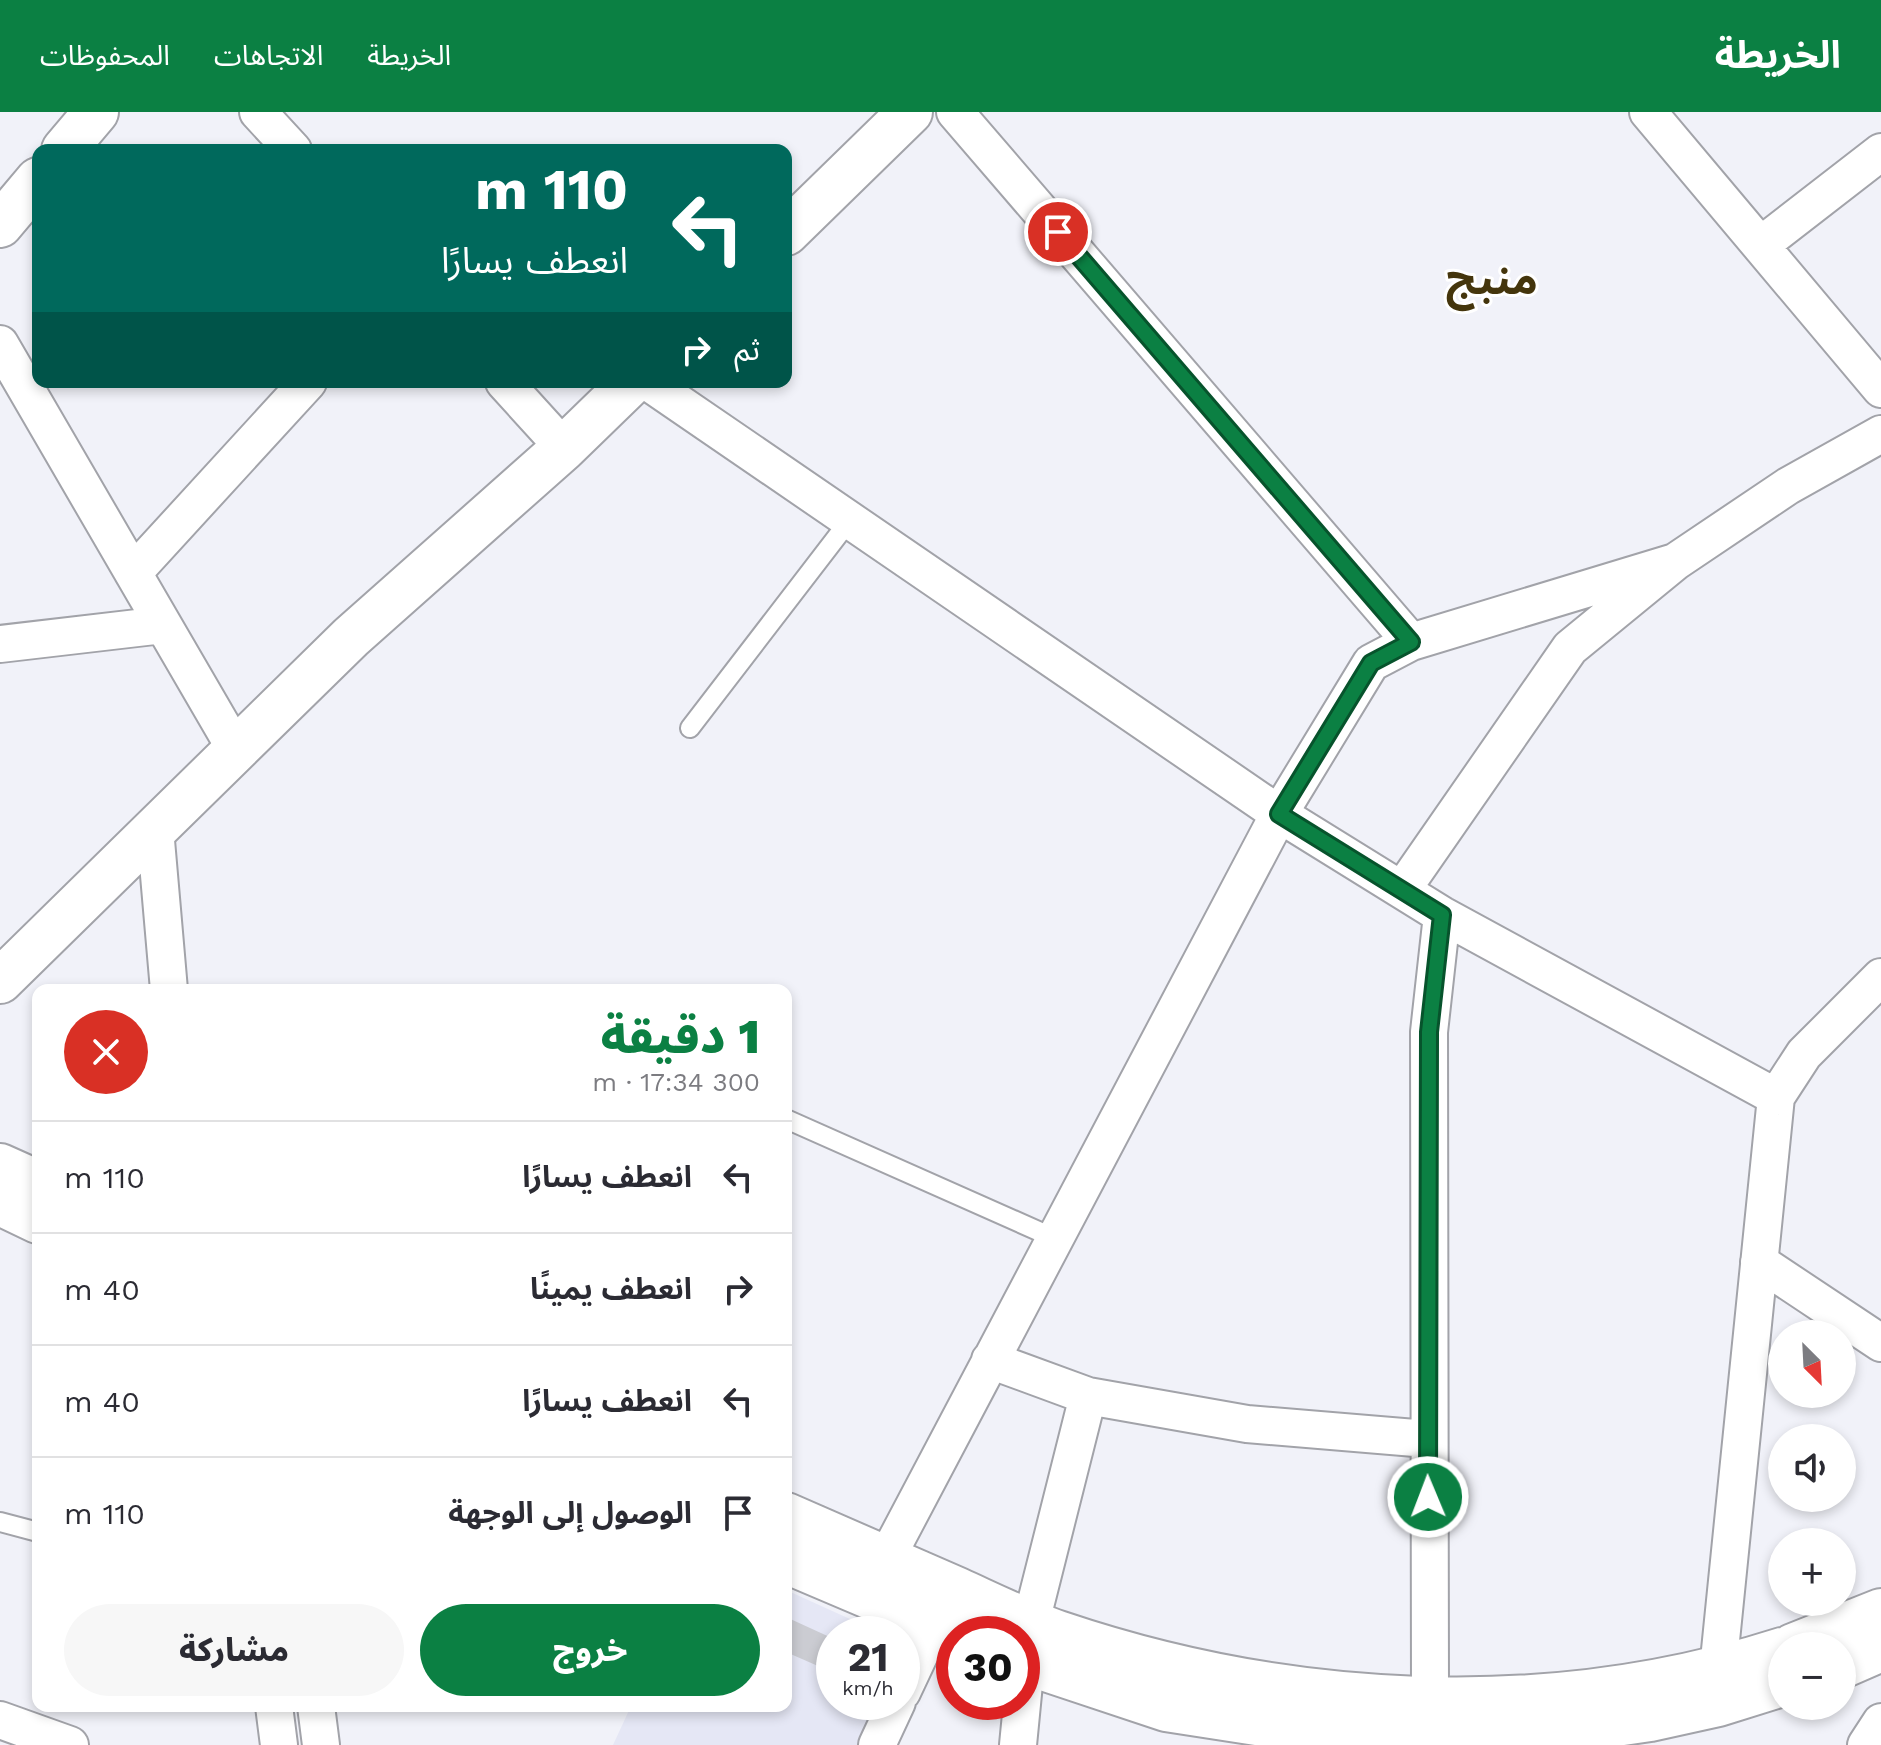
<!DOCTYPE html>
<html lang="ar">
<meta charset="utf-8">
<style>
:root{--surface:#fff;--page:#f7f7f7;--text:#2b2b33;--muted:#7c7c81;--line:#e1e1e2;--accent:#0b8043}
body{margin:0;font-family:"Work Sans","Noto Sans Arabic",sans-serif;background:var(--page);color:var(--text);direction:rtl;height:100vh;display:flex;flex-direction:column;font-size:30px;white-space:nowrap}
*{box-sizing:border-box;margin:0}
p{font-size:26px;color:var(--muted)}
.icon{flex:none;width:44px;height:44px;fill:none;stroke:currentColor;stroke-width:2;stroke-linecap:round;stroke-linejoin:round}
.map{position:relative;flex:1;overflow:hidden;direction:ltr}
.sheet{position:absolute;left:32px;top:872px;width:760px;height:728px;display:flex;flex-direction:column;background:var(--surface);border-radius:16px;box-shadow:0 4px 12px #0003;direction:rtl}
.sheet>*{flex:none}
.banner{position:absolute;left:32px;top:32px;width:760px;height:244px;border-radius:16px;box-shadow:0 4px 12px #0003;direction:rtl;background:#00695c;color:#fff;overflow:hidden}
.needle{width:52px;rotate:156deg}
.fabs{position:absolute;left:1768px;top:1208px;display:grid;gap:16px}
.fabs a{display:grid;place-items:center;width:88px;height:88px;border-radius:50%;background:var(--surface);box-shadow:0 4px 12px #0003;font-size:40px}
.speed{position:absolute;left:816px;top:1504px;display:flex;gap:16px;font-size:40px;font-weight:700;text-align:center}
.speed>*{display:grid;place-content:center;width:104px;height:104px;border-radius:50%;background:var(--surface);box-shadow:0 4px 12px #0003;line-height:1}
.speed small{font-size:20px;font-weight:400}
.speed .limit{border:12px solid #d22;background:#fff;color:#111}
.pin{position:absolute;display:grid;place-items:center;width:68px;height:68px;color:#fff;margin:-34px;border:4px solid #fff;border-radius:50%;box-shadow:0 2px 8px #0007}
.me{position:absolute;width:88px;margin:-44px;rotate:359deg;stroke-linejoin:round;filter:drop-shadow(0 0 6px #0008)}
.turn{display:flex;align-items:center;gap:28px;height:168px;padding:0 32px;font-size:36px}
.turn .icon{width:104px;height:104px;stroke-width:2.5}
.turn b{display:block;font-size:56px;line-height:68px}
.then{display:flex;align-items:center;height:76px;padding:0 32px;background:#0003;gap:16px;font-size:30px}
.round{display:grid;place-items:center;flex:none;width:84px;height:84px;border-radius:42px;background:var(--page)}
.head{display:flex;align-items:center;justify-content:space-between;height:136px;padding:0 32px}
h1{font-size:48px;font-weight:800;line-height:60px;color:var(--accent)}
.action{display:flex;gap:16px;margin-top:auto;padding:16px 32px}
.action a{flex:1;height:92px;border-radius:48px;background:var(--accent);color:#fff;font-size:32px;font-weight:800;line-height:92px;text-align:center}
.action a+a{background:var(--page);color:var(--text)}
ul{padding:0;list-style:none}
li{display:flex;align-items:center;gap:24px;height:112px;padding:0 32px;border-top:2px solid var(--line)}
li div{flex:1}
li b{display:block;font-size:30px}
li em{font-style:normal}
header{display:flex;align-items:center;gap:48px;box-sizing:border-box;height:112px;padding:0 40px;background:var(--accent);color:#fff}
header strong{font-size:38px}
nav{display:flex;gap:44px;margin-inline-start:auto;font-size:28px}
.map>svg:first-child{display:block}
</style>
<header>
<strong>الخريطة</strong>
<nav><a>الخريطة</a><a>الاتجاهات</a><a>المحفوظات</a></nav>
</header>
<div class="map">
<svg width="1881" height="1633" viewBox="0 0 1881 1633">
<rect width="100%" height="100%" fill="#f1f2f9"/>
<path fill="#e5e7f5" d="M786,1478L883,1522H834V1590H881L859,1633H613L631,1594H786Z"/>
<path fill="#cbccd2" d="M786,1505L834,1527V1561L786,1540Z"/>
<g fill="none" stroke-linecap="round" stroke-linejoin="round">
<defs>
<path id="lane" d="M690,616L849,409
M786,1007L1054,1126
M0,1410L38,1420"/>
<path id="street" d="M258,0L293,38
M955,0L1411,530
M1648,0L1881,277
M1761,133L1881,40
M0,232L236,638
M504,270L564,336
M648,270L1279,702L1442,803L1776,985
M133,461L308,270
M0,532L163,513
M155,717L169,878
M1402,778L1570,536L1675,450L1788,374L1881,322
M1759,1150L1881,1231
M990,1248L1088,1284L1247,1312L1427,1327
M886,1447L1279,702L1371,551L1411,530L1675,450
M1031,1510L1088,1284
M1718,1558L1776,985L1804,942L1881,865
M902,1580L934,1512
M1430,1587L1429,920L1442,803
M274,1594L279,1633
M316,1594L321,1633
M0,1608L70,1633
M877,1633L897,1590
M1018,1633L1026,1551
M1866,1633L1881,1610"/>
<path id="primary" d="M64,38L96,0
M0,113L38,68
M786,121L910,0
M0,869L351,525L564,336L632,270
M0,1054L38,1071
M0,1091L38,1109
M786,1403C843,1428 900,1453 958,1478C991,1493 1023,1509 1058,1521C1289,1599 1548,1613 1782,1538
M786,1449L958,1522
M1793,1534L1881,1499
M1022,1549L1166,1597L1276,1614L1432,1630L1547,1622L1650,1607L1718,1592L1782,1572
M1842,1554L1881,1537"/>
</defs>
<use href="#lane" stroke="#a2a3a9" stroke-width="22"/>
<use href="#street" stroke="#a2a3a9" stroke-width="40"/>
<use href="#primary" stroke="#a2a3a9" stroke-width="48"/>
<use href="#lane" stroke="#fff" stroke-width="18"/>
<use href="#street" stroke="#fff" stroke-width="36"/>
<use href="#primary" stroke="#fff" stroke-width="44"/>
</g>
<g fill="none" stroke-linecap="round" stroke-linejoin="round">
<defs>
<path id="route" d="M1058,120L1411,530L1371,551L1279,702L1442,803L1429,920L1428,1385"/>
</defs>
<use href="#route" stroke="#07532c" stroke-width="20"/>
<use href="#route" stroke="#0b8043" stroke-width="14"/>
</g>
<g text-anchor="middle" dominant-baseline="central" stroke-width="6" stroke-linejoin="round" paint-order="stroke">
<g font-size="44" font-weight="bold" fill="#44350c" stroke="#fff">
<text x="1492" y="167">منبج</text>
</g>
</g>
</svg>
<div class="fabs">
<a><svg class="needle" viewBox="-14 -14 28 28"><path d="M0-13l5 13h-10z" fill="#e53935"/><path d="M0 13l5-13h-10z" fill="#7c7c81"/></svg></a>
<a><svg class="icon" aria-label="sound" viewBox="0 0 24 24"><path d="M4 9h4l5-4v14l-5-4H4zM17 9q2 3 0 6"/></svg></a>
<a>+</a>
<a>−</a>
</div>
<div class="speed"><div>21<small>km/h</small></div><div class="limit">30</div></div>
<div class="pin" style="left:1058px;top:120px;background:#d93025"><svg class="icon" aria-label="arrive" viewBox="0 0 24 24"><path d="M6 21V4h12l-3 4 3 4H6"/></svg></div>
<svg class="me" style="left:1428px;top:1385px" viewBox="-20 -20 40 40"><circle r="17" fill="#0b8043" stroke="#fff" stroke-width="3"/><path d="M0-11L8 9 0 5-8 9z" fill="#fff"/></svg>
<div class="banner">
<div class="turn"><svg class="icon" aria-label="left" viewBox="0 0 24 24"><path d="M17 20v-9H6M10 6l-5 5 5 5"/></svg><div><b>110 m</b>انعطف يسارًا</div></div>
<div class="then">ثم<svg class="icon" aria-label="right" viewBox="0 0 24 24"><path d="M7 20v-9h11M14 6l5 5-5 5"/></svg></div>
</div>
<section class="sheet">
<div class="head"><div><h1>1 دقيقة</h1><p>300 m · 17:34</p></div><a class="round" style="background:#d93025;color:#fff"><svg class="icon" aria-label="close" viewBox="0 0 24 24"><path d="M6 6l12 12M18 6L6 18"/></svg></a></div>
<ul>
<li><svg class="icon" aria-label="left" viewBox="0 0 24 24"><path d="M17 20v-9H6M10 6l-5 5 5 5"/></svg><div><b>انعطف يسارًا</b></div><em>110 m</em></li>
<li><svg class="icon" aria-label="right" viewBox="0 0 24 24"><path d="M7 20v-9h11M14 6l5 5-5 5"/></svg><div><b>انعطف يمينًا</b></div><em>40 m</em></li>
<li><svg class="icon" aria-label="left" viewBox="0 0 24 24"><path d="M17 20v-9H6M10 6l-5 5 5 5"/></svg><div><b>انعطف يسارًا</b></div><em>40 m</em></li>
<li><svg class="icon" aria-label="arrive" viewBox="0 0 24 24"><path d="M6 21V4h12l-3 4 3 4H6"/></svg><div><b>الوصول إلى الوجهة</b></div><em>110 m</em></li>
</ul>
<div class="action"><a>خروج</a><a>مشاركة</a></div>
</section>
</div>
